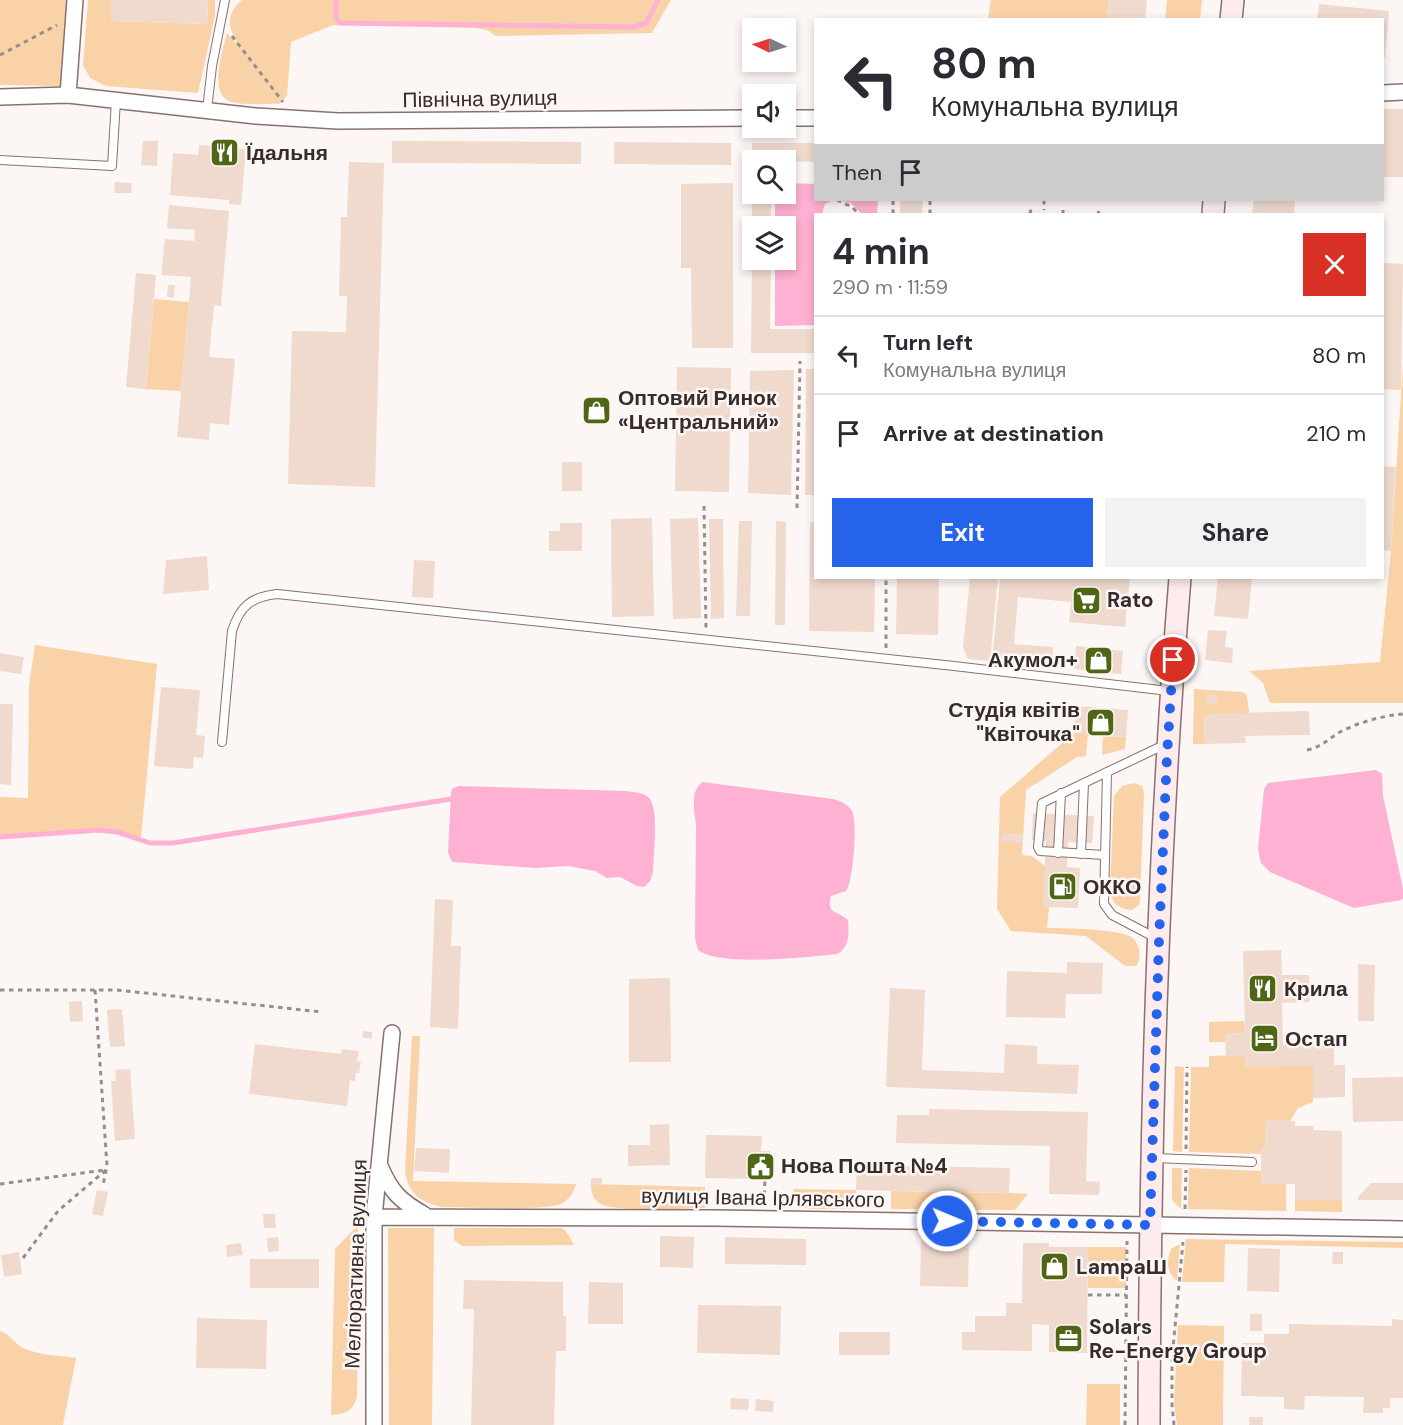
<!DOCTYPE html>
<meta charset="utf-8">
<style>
:root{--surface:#fff;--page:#f2f2f3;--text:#2b2b33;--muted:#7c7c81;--line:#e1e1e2;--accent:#2563eb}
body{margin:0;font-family:"DM Sans",sans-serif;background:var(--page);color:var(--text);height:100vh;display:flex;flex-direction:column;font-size:22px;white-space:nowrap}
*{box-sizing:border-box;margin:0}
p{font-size:20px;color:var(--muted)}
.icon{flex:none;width:33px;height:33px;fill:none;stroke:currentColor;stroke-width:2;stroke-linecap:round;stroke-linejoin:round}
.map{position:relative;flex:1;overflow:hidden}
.drawer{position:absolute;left:814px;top:213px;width:570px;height:366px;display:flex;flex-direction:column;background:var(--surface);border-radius:0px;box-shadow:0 3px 9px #0003}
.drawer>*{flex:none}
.hud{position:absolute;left:814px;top:18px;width:570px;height:183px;border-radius:0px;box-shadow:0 3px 9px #0003;background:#fff;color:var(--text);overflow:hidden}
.needle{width:39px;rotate:274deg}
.fabs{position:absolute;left:742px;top:18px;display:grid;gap:12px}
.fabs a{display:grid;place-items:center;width:54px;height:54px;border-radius:0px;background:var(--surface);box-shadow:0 3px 9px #0003;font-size:30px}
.pin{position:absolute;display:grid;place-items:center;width:51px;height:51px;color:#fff;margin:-26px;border:3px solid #fff;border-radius:50%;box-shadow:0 2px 6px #0007}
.me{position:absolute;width:66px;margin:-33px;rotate:91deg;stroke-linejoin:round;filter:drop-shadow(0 0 4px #0008)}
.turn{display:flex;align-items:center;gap:21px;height:126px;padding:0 18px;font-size:27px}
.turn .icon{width:78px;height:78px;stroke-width:2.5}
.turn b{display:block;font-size:42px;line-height:51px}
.then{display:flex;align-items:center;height:57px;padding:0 18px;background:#0003;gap:12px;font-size:22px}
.round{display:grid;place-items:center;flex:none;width:63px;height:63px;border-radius:0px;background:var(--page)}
.headline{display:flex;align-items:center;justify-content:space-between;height:102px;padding:0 18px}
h1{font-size:36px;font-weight:700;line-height:45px}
.action{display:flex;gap:12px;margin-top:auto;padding:12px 18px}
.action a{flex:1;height:69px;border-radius:0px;background:var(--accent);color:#fff;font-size:24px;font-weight:700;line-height:69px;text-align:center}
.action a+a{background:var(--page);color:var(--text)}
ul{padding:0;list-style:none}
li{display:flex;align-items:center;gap:18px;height:78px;padding:0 18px;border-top:2px solid var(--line)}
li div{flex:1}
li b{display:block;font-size:22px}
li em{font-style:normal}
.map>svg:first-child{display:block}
</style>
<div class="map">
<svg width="1403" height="1425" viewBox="0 0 1403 1425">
<rect width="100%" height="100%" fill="#fcf6f5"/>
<path fill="#fad2a8" d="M0,0H68L63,84L59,86L0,85Z
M88,0H111V21L207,24L208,0H215V16L198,93L106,86L90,78L83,65Z
M243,0H671L652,33L496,36L487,30L475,28L333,25L291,42L287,96L279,104C265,103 246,106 232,102C207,96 223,49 227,33L236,43V39C226,25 228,10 243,0Z
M991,0H1109L1107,19H988Z
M1167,0H1202L1200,19H1165Z
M154,299L189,302L181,391L146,389Z
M1403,363V703H1270L1263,683L1249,671L1380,662L1391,551Z
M35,645L157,664L141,839L108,828L0,835V797L28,798L29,685Z
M1194,689L1242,692L1247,695L1249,713L1204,715L1205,744H1193Z
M1074,733L1088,734L1086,756L1077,757L1026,790L1022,855L1032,856L1045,866L1049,907L1047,928C1066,928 1117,929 1131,937C1135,939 1137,944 1139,948C1140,955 1140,961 1136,966H1126L1121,963L1086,936L1011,931L997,909L1000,797Z
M1103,736L1126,737L1125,749L1102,755Z
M1134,783L1142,786L1144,793L1140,900L1139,905L1132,910C1119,909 1111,904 1110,889L1114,796L1122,786Z
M1244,1021L1245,1033L1226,1034L1225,1042H1209V1022Z
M412,1036H420L413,1181L576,1184C574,1192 570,1198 563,1203C545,1212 465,1207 441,1207C420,1201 409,1195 405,1172Z
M1245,1055V1066H1313V1102L1298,1108L1290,1121H1266L1265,1147H1261V1154L1189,1152L1191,1067H1209V1056Z
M1175,1066L1184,1067L1182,1152L1173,1151Z
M1172,1168H1182L1181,1209L1172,1200Z
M1189,1168L1261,1171V1184H1286V1211L1188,1209Z
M591,1184L705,1187V1208C685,1208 615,1212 601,1204C593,1200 591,1193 591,1184Z
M793,1189L856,1190V1209H808L797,1202Z
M891,1191L1009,1193L1028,1194L1015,1210L891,1209Z
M1295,1200H1342V1212L1295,1211Z
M358,1225L357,1396C353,1411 346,1414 331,1415L335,1249Z
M388,1228H434L432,1425H389Z
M454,1228H561L566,1231L574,1245L462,1246L454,1240Z
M1186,1239L1403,1242V1248L1225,1244L1224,1282H1182Z
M1180,1244L1177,1281C1166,1272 1166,1259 1172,1248Z
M1088,1247H1126V1288H1088Z
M1178,1325L1224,1326L1223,1425H1177L1174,1403Z
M0,1331C10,1334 14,1343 23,1348C38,1355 60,1356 76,1358L63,1425H0Z
M1087,1384H1120V1425H1086Z"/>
<path fill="#feb1d2" d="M786,183L816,184V200H833L825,204L822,214H816V325L775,326V260H786V226H775V194H786Z
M837,200H878L877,214H862L851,203Z
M1376,770L1382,774L1383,796L1403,889V898L1401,900L1354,908L1270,872L1261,863L1258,849L1264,789L1268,783Z
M702,782L833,799C840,801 848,804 852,811C858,821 853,883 846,891L831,896C826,915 837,910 848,920C849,932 850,948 837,954C809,957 719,967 698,950L695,938L696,826C695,811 689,793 702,782Z
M459,786L625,791C633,792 642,792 648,797C660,805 653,857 653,872L650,881L644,887L637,886L620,877L607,878L595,871L568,866L536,868L452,862L448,853L451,792L453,788Z"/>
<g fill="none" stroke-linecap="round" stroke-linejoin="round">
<path stroke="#feb1d2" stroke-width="5" d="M336,0V18L340,23L633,27L646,23L658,0
M0,837L99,830L117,832L150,843H173L451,799"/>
</g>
<path fill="#f0dace" d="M111,0H208L207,24L111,21Z
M1109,0H1147L1145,20H1107Z
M1319,4L1389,11L1385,58H1383V20H1317Z
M1383,109H1403V177H1383Z
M143,141H158L157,166L141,165Z
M392,141L581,142V164L392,163Z
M614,142L731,143V165L614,164Z
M752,143H816V162L752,160Z
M199,145L246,149L241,205L229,204V200L170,195L173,153L198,155Z
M349,162L384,163L375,487L288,484L292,331L346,332L347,296H339L341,217H347Z
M115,182L132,183L131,193H114Z
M733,183V348H692L691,268H681V184Z
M752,194H771V226H752Z
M900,200H923L922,214H900Z
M1254,200H1295L1294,214H1252Z
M169,205L229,211L221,306L214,305L209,357L235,359L229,425L210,423L209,440L177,437L191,277L162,275V266L165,239L194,241L195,230L167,228Z
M752,260H771L770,329H816V353H751Z
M1383,263L1403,264L1401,390L1383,389Z
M136,273L156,275L146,389L126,387Z
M168,285H175L174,298L167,297Z
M677,367L731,368L729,492L675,491Z
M806,369H816V495H805Z
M794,370L791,495L748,493L750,371Z
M562,462H582V491H562Z
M1383,466L1396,467L1391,551L1383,550Z
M652,518L654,616L612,617L611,519Z
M698,518L701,618L673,619L670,519Z
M709,519H723L724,618L711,619Z
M739,521H752L750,616H736Z
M776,521L786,522L785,625H775Z
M810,522H816V578H875L874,632L809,631Z
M560,523H582V551H549V531H560Z
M207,556L209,590L163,594L166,560Z
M414,560L435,561L433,598L412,597Z
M897,578H939L938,635L896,634Z
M970,578H998L990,661L968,659L963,648Z
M1000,578H1130L1125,627L1069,622L1071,602L1018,597L1014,644L1053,647L1052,666L992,661Z
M1218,578H1252L1248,619L1214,616Z
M1208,630L1227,631L1225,647L1233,648L1232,663L1205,660Z
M1076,646L1123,651L1121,674L1074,669Z
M0,653L24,657L21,674L0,671Z
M161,687L200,690L196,735L205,736L203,758L194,757L193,769L154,766Z
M1207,694H1217V704H1207Z
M0,704H13L11,785L0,784Z
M1076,706L1128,710L1126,737L1074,733Z
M1309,711L1310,735L1245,736L1246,743L1205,744L1204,714Z
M1033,813L1094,816L1092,843L1068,842L1067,867L1080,868L1078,908L1043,907L1046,841L1032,840Z
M1003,833L1023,834V843L1002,842Z
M435,899L453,900L451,946H461L458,1029L430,1027Z
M1281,950L1282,975H1309L1310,1002L1282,1003L1283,1045L1334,1044V1065H1345V1097L1313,1098V1066L1245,1067V1055L1226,1056L1225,1034L1245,1033L1243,951Z
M1067,962L1103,963L1102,994H1066L1065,1018L1006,1017L1007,971L1067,973Z
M1358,964L1375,965L1374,1021H1358Z
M670,978L671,1062H629V979Z
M890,988L925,990L922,1070L1004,1073L1005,1044L1037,1046V1064L1079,1065L1077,1094L886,1087Z
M82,1001L83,1021L70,1022L69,1002Z
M122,1009L125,1046L110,1047L107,1010Z
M363,1031L372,1032V1039L362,1037Z
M255,1044L341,1054L342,1049L359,1051L357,1061L361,1062L359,1073H356L355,1081L350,1080L347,1106L249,1094Z
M130,1069L135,1139L115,1141L111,1081H116L115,1070Z
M1403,1077V1121L1353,1122L1352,1078Z
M929,1109L1088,1112L1086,1181L1100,1182L1099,1195L1049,1194L1050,1146L896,1143L897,1115H929Z
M1266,1120L1295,1121V1126H1314L1313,1130L1342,1131V1200H1295V1184H1261V1147H1265Z
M669,1124L670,1165L628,1166V1145H650V1125Z
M706,1135L762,1136L761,1151H770V1179L705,1178Z
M416,1148L450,1149L449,1173L414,1171Z
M857,1165L1010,1168L1009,1193L856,1190Z
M591,1178H602V1185L591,1184Z
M1371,1183H1403V1200H1358V1197Z
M97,1190L108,1192L103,1216L92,1214Z
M263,1214H275L276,1228H264Z
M660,1236L694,1237L693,1268L660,1267Z
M278,1237L279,1251L268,1252L267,1238Z
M725,1237L806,1239V1265L725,1264Z
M921,1241L969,1242L968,1287L920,1286Z
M241,1243L243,1255L227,1257L226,1245Z
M1023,1243H1049V1247H1088L1087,1353L1049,1352V1325L1032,1324V1351L962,1350V1332H975V1316H1006V1303H1022Z
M1248,1248L1280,1249L1279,1292L1247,1291Z
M19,1252L22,1274L4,1277L1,1255Z
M1333,1252H1343V1264H1332Z
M250,1259H319V1288H250Z
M464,1280L563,1282V1316H566V1351H556L554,1425H471L474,1309H463Z
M589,1282L623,1283V1324H588Z
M698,1305L781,1306L780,1355L697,1353Z
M1250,1314H1262V1331H1250Z
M197,1318L267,1320L266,1369L196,1368Z
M1392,1319L1403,1320V1398H1390V1408H1383V1413H1363L1364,1397L1305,1396L1304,1410L1284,1409V1397L1241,1396L1242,1343H1264V1334H1289V1324L1392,1326Z
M839,1332H890V1355H839Z
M731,1398L749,1399L748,1410L730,1409Z
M756,1399L774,1401L773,1412L755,1411Z
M1249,1417H1263V1425H1249Z"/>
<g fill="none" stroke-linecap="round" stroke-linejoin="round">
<defs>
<path id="lane" d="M207,110L212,66L225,0
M0,160L112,166L116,100
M222,742L232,631C240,606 251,597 277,594L954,666L1169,691
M1107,772L1104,904L1112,915L1156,938
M1058,853L1061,793
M1081,854L1084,783
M1104,855L1040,851L1038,847L1042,803L1166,744
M1155,1158L1252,1162"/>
<path id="street" d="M1383,93L1403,92
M68,95L75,0
M0,97L68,95L256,116L338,121L753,118
M786,118H816
M380,1166C391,1192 400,1201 425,1215
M374,1217L715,1218L1403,1229
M374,1425V1217L392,1033"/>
<path id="secondary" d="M1231,20L1233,0
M1213,214L1214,200
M1149,1425C1150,1142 1157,859 1180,578"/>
</defs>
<use href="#lane" stroke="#89726e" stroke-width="10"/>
<use href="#street" stroke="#89726e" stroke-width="18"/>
<use href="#secondary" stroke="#89726e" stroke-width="24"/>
<path stroke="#968e8d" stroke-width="3" stroke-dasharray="4.5 4.5" stroke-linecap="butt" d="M232,36L283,102
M0,55L57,25
M837,200L852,207L859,214
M1044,200V210
M893,214V200
M930,214V200
M1030,214L1031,209
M1063,214V210
M1098,214L1099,211
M704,506L706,628
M797,508L800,361
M886,648V578
M1307,750C1322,747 1328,739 1340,732C1359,722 1382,716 1403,714
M0,990H117L322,1012
M95,990L107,1166L103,1185
M1186,1149L1187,1067
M0,1184L105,1170
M764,1204L765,1179
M1185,1209L1186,1170
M23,1258L58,1211L106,1170
M1088,1295H1126
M1125,1425L1127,1241
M1174,1425L1172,1405V1359L1183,1242"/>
<use href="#lane" stroke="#fff" stroke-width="8"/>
<use href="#street" stroke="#fff" stroke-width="15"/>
<use href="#secondary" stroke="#fdebed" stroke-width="21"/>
</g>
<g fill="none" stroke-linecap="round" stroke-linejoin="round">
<path stroke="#2563eb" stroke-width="10" stroke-dasharray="0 18" d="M947,1221L1150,1225L1159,940L1167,756L1173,660"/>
</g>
<defs>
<symbol id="restaurant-square" viewBox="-11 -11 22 22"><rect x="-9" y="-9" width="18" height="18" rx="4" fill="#4f6615" stroke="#fcf6f5"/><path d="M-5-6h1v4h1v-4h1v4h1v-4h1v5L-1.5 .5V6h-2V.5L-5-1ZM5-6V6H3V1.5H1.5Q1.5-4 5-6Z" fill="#fff"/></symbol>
<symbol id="shop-square" viewBox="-11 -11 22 22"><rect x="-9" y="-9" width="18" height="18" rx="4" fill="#4f6615" stroke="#fcf6f5"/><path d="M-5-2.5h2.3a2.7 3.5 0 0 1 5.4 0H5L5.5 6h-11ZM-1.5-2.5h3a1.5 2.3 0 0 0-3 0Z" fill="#fff"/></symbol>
<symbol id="supermarket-square" viewBox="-11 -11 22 22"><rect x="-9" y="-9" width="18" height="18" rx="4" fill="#4f6615" stroke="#fcf6f5"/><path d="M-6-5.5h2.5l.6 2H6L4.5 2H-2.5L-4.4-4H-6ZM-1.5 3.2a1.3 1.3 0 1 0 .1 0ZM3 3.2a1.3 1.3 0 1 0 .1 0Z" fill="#fff"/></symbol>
<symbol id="fuel-square" viewBox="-11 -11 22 22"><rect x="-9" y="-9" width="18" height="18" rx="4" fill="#4f6615" stroke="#fcf6f5"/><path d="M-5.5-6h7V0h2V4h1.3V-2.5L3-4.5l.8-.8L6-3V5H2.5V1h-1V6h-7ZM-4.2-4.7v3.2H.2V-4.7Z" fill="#fff"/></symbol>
<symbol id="hotel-square" viewBox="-11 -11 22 22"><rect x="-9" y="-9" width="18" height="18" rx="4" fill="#4f6615" stroke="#fcf6f5"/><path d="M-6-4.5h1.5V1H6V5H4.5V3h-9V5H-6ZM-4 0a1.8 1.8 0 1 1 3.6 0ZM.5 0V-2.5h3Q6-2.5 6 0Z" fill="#fff"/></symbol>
<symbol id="civic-square" viewBox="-11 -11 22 22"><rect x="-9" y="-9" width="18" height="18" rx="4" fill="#4f6615" stroke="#fcf6f5"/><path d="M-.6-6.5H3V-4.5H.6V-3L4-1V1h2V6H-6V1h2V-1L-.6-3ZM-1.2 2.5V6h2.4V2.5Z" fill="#fff"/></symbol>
<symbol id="office-square" viewBox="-11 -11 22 22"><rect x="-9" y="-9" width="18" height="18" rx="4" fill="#4f6615" stroke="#fcf6f5"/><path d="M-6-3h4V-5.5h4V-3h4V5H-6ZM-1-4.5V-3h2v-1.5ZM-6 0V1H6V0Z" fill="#fff"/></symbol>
</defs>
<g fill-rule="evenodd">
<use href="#restaurant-square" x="208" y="136" width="33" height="33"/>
<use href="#shop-square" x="580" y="394" width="33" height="33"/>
<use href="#supermarket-square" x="1070" y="584" width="33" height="33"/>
<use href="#shop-square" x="1082" y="644" width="33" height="33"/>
<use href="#shop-square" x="1084" y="706" width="33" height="33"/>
<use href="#fuel-square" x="1046" y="870" width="33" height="33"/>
<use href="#restaurant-square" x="1246" y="972" width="33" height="33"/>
<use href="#hotel-square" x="1248" y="1022" width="33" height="33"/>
<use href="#civic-square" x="744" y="1150" width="33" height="33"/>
<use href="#shop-square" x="1038" y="1250" width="33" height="33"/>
<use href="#office-square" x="1052" y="1322" width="33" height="33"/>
</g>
<g text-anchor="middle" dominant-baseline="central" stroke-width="5" stroke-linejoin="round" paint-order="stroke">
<g font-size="21" fill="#362d2b" stroke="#fcf6f5">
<text transform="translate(480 99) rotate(-1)">Північна вулиця</text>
<text transform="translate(763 1198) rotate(1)">вулиця Івана Ірлявського</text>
<text transform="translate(356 1264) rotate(-88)">Меліоративна вулиця</text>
</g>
<g font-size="21" font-weight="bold" fill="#362d2b" stroke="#fcf6f5" text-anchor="start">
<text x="246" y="153">Їдальня</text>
<text x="618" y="398">Оптовий Ринок<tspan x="618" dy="24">«Центральний»</tspan></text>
<text x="1107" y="600">Rato</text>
<text x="1078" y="660" text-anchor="end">Акумол+</text>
<text x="1080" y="710" text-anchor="end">Студія квітів<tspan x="1080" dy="24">"Квіточка"</tspan></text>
<text x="1083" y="887">ОККО</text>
<text x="1284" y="989">Крила</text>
<text x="1285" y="1039">Остап</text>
<text x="781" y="1166">Нова Пошта №4</text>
<text x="1076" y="1267">LampaШ</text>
<text x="1089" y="1327">Solars<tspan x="1089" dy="24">Re-Energy Group</tspan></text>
</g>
</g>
</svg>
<div class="fabs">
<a><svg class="needle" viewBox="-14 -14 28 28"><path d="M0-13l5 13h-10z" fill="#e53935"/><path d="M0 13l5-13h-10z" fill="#7c7c81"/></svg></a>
<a><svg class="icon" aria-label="sound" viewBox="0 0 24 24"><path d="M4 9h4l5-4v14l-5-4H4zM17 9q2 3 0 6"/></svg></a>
<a><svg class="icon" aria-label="search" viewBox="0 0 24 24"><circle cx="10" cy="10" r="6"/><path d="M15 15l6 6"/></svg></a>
<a><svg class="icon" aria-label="layers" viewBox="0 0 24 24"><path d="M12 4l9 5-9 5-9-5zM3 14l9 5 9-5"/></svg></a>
</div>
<div class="pin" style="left:1173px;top:660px;background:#d93025"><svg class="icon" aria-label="arrive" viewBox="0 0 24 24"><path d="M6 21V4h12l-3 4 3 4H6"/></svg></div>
<svg class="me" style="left:947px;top:1221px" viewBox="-20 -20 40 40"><circle r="17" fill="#2563eb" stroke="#fff" stroke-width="3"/><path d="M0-11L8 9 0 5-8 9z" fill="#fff"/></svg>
<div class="hud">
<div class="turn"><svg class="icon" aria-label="left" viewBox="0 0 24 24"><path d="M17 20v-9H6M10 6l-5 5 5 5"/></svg><div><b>80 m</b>Комунальна вулиця</div></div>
<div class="then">Then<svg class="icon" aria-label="arrive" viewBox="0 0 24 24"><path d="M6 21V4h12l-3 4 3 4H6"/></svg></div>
</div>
<section class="drawer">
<div class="headline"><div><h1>4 min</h1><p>290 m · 11:59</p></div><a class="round" style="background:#d93025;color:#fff"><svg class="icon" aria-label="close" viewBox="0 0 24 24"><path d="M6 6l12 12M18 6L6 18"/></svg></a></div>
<ul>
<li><svg class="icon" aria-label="left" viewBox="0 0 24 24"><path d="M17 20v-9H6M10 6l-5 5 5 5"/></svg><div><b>Turn left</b><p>Комунальна вулиця</p></div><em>80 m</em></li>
<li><svg class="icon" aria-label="arrive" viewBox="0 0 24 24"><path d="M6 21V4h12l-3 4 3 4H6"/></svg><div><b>Arrive at destination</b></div><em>210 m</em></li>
</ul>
<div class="action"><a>Exit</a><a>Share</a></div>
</section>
</div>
